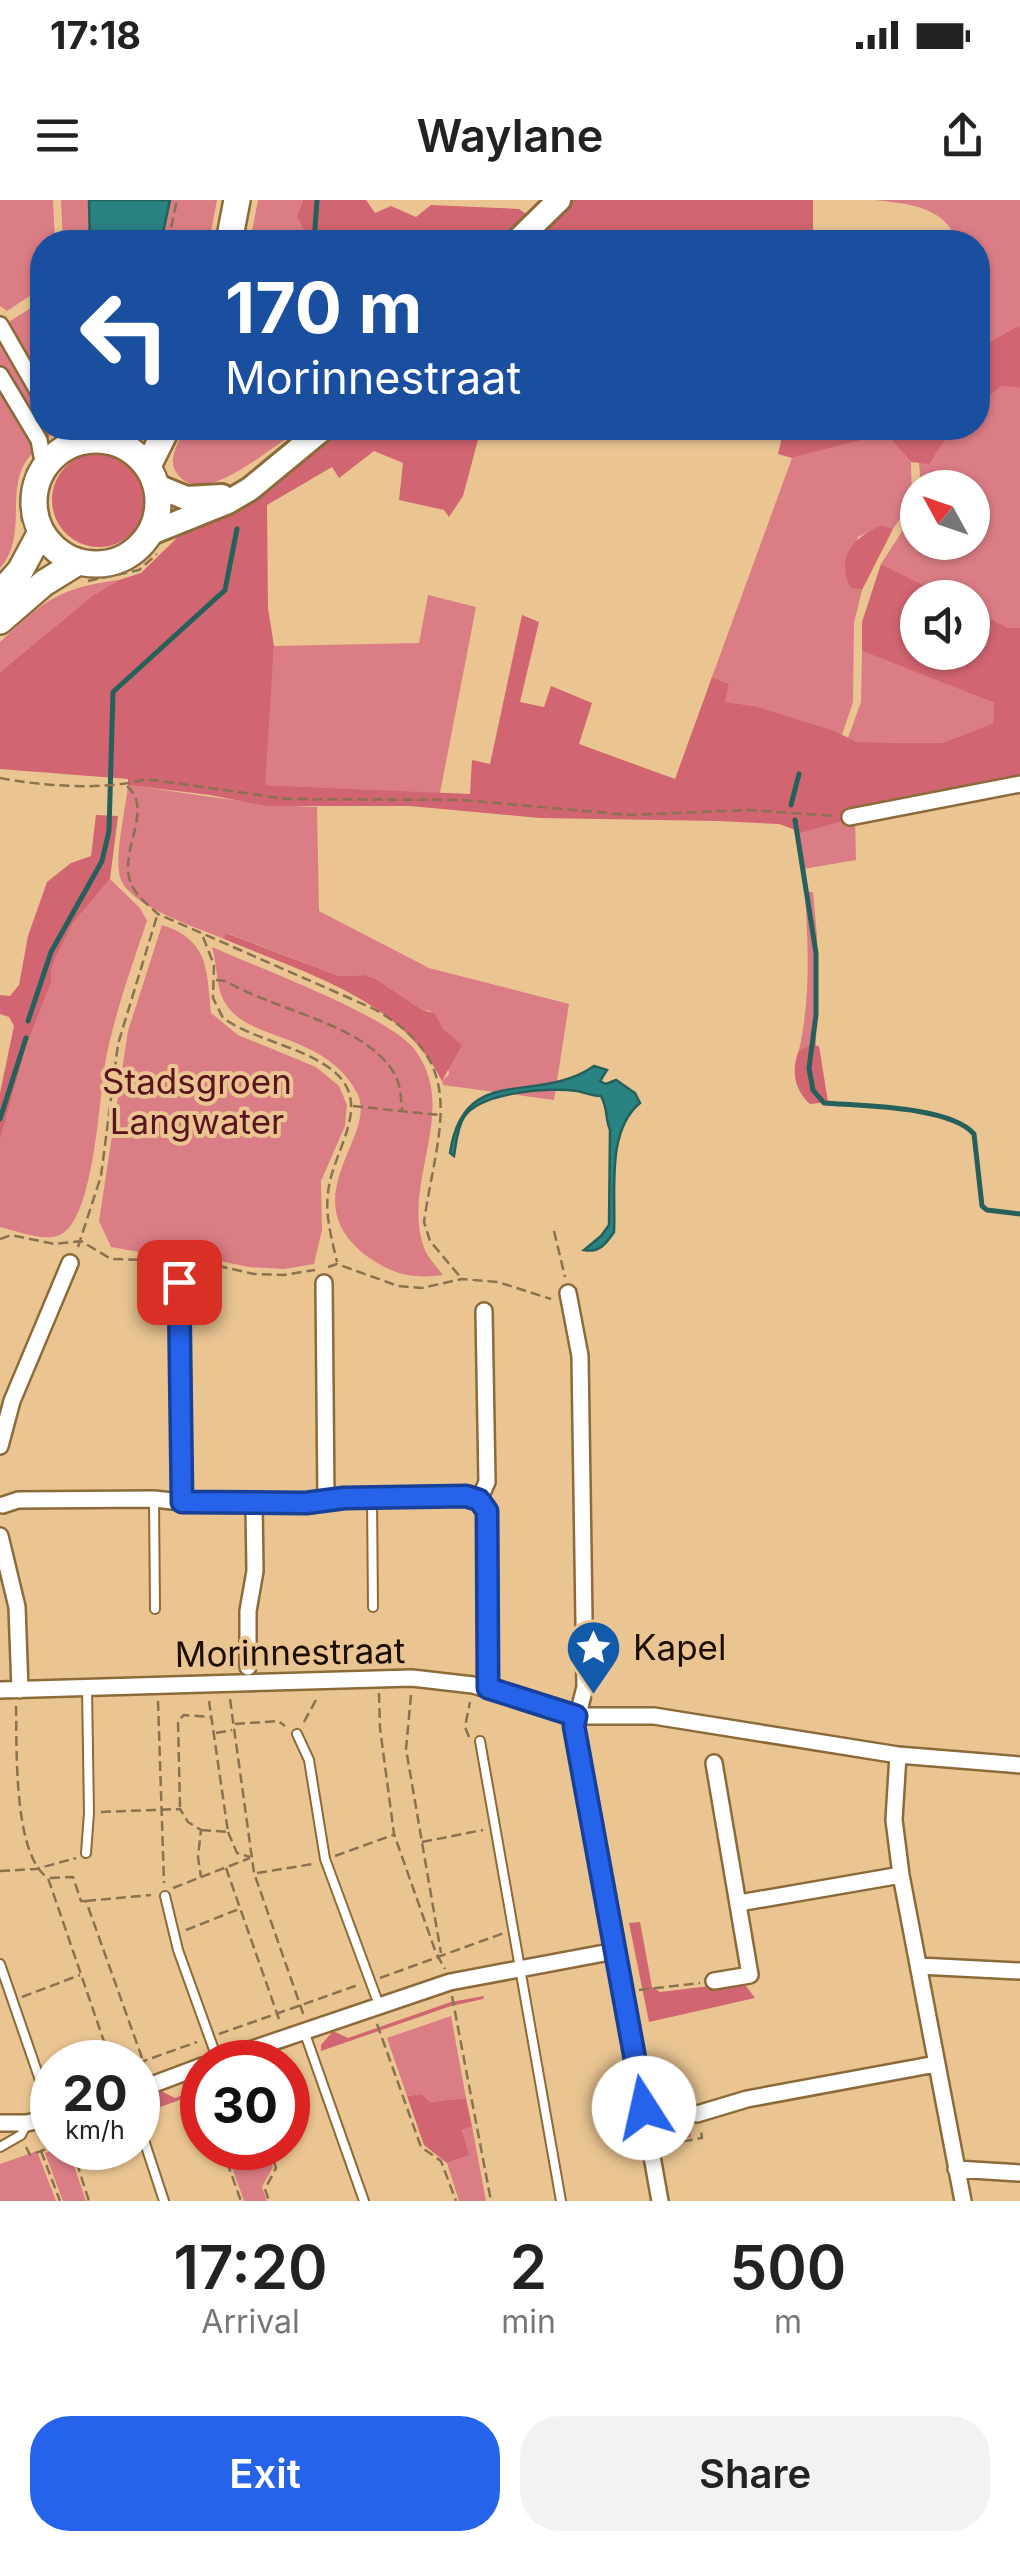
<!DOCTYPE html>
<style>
:root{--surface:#fff;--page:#f2f2f2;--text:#222;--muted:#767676;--accent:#2563eb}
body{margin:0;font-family:Inter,sans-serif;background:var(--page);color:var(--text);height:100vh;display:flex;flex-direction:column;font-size:38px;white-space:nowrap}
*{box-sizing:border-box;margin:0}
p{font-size:32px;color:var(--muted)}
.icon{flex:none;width:55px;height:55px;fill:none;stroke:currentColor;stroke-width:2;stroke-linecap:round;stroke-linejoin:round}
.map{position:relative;height:2001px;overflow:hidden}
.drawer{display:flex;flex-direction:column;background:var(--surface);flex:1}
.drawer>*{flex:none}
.banner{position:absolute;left:30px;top:30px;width:960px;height:210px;border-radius:40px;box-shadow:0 2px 8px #0004;background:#1a4fa0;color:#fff;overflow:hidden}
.needle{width:65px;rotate:310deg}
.tools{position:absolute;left:900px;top:270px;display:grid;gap:20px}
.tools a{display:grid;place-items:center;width:90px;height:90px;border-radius:50%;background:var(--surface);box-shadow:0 2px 8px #0004;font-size:50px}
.speed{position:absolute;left:30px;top:1840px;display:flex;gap:20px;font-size:50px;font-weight:700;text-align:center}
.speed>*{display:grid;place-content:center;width:130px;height:130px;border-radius:50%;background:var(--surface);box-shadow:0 2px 8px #0004;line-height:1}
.speed small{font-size:25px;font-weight:400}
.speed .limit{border:15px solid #d22;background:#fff;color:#111}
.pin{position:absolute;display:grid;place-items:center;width:85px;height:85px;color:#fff;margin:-42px;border-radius:20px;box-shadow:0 5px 15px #0006}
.me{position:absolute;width:110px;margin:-55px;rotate:350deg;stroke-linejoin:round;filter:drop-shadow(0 0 8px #0008)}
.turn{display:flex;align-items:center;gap:35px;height:210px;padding:0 30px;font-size:45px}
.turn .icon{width:130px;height:130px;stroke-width:2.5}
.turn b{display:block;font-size:70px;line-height:85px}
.eta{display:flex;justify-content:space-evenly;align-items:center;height:170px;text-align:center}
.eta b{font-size:60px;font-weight:600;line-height:70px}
.cta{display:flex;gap:20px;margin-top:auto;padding:20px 30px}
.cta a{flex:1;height:115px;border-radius:40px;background:var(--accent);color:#fff;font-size:40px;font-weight:600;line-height:115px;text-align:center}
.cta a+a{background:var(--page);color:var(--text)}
.status{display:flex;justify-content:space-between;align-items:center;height:70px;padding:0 50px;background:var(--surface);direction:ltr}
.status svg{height:28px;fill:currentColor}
header{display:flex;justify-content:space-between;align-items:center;height:130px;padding:0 30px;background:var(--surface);font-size:45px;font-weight:600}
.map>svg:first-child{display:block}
</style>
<div class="status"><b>17:18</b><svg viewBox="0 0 49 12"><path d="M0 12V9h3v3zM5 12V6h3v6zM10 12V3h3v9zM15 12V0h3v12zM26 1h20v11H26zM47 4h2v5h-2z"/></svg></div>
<header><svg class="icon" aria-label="menu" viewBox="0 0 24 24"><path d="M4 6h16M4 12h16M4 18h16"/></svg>Waylane<svg class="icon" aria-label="share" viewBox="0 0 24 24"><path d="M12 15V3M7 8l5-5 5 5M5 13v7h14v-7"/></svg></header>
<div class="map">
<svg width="1020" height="2001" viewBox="0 0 1020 2001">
<rect width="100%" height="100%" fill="#eac592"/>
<path fill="#db7d85" d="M0,0H53L55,42H42V88L7,111L0,106Z
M61,0H89L90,42H63Z
M170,0H217L209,42H161Z
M258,0H303L297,17L310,42H250Z
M875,0H1020V125L978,148V42H957C945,6 908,4 875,0Z
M42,101V183L10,128V121Z
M0,137L42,210V228H53L55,232L46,239L0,164Z
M0,186L35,251C0,282 31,334 0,368Z
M1002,186L1020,188V428H1009L973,410L972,398L948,397L881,364L917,308L918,342H972V288L921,287L919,263H929L953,228H978V205Z
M185,228H288L294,234C271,246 208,305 181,278C164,262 178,245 185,228Z
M886,234L911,262L912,302L893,329L882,325L858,337L851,388L862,390L854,423L853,502L842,535L755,506L724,502L729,484L712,477L792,258Z
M119,380L92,396L0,472V442C45,401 57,388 119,380Z
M428,395L476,407L440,593L264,585L274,446L419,443Z
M862,451L994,503L993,523L942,543L857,542L848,538L861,502Z
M128,585C192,593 254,606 317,607L319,711L429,768L569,804L554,900L443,885L442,881L449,874L443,829L430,811L421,809L376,779L365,775L339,776L227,733L224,739C197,727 133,708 121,680C113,661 126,608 128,585Z
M855,617L856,660L803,669L798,634Z
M110,679L140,708L147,721C132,765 117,807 107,853C99,889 96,1018 60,1035C43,1042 17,1031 0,1027V940L26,847L51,783V770L56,757L73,723Z
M805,692H813L817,735L816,846L799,850C811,797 808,745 805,692Z
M162,725C209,740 207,770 211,813L238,835L316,867L339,886L347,905L345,926L321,981L322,1030L314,1064L284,1069L249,1067L186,1054H150L111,1047L99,1021L128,831Z
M212,747C256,767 390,816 415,850C461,911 399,985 425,1050C429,1059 437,1067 443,1075C416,1079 394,1075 371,1059C287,1000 380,936 357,893C324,830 243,843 223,799C216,785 217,763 212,747Z
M451,1816L466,1898L430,1902L422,1894L407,1896L387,1838Z
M472,1926L486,2001H459L447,1963L468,1955L462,1929Z
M61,1948H68L86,2001H63L45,1953Z
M225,1948H266L273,1967L262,1987L267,2001H244Z
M37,1951L56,2001H0V1964Z"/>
<path fill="#d16571" d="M303,0H366L375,13L391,6L416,17L431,5L519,9L529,16L501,42H310L297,17Z
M566,0H813V42H523Z
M1020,125V188L1002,186L978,205V148Z
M334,228H478L479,236L463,296L449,317L444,310L399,300L403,263L374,251L339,278L332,267L267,305L268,408L274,446L265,585L470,594L472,560L490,564L522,415L539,422L520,502L544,507L551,486L592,503L579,544L675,579L712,477L729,484L725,502L755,506L834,531L857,542L942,543L993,523L994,503L862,451V422L881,364L948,397L918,398V452H972L973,410L1009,428H1020V582L863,615L798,634L793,629L779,624L718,621L540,618L410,606H267L210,595L128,585V579L0,569V472L92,396L119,380L141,373L188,327L219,318L265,294L280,275Z
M784,228H953L929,264L911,262L886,234L792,258L778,254Z
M52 300a47 47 0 1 1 94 0a47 47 0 1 1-94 0Z
M882,325L893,329L862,390L851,388C834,358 855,336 882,325Z
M96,615L118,616L110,679L73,723L56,757L51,770V783L26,847L0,940V893L14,826L9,817L0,814V795L10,796L19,785L28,736L47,682L71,663L91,656Z
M226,733L339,776L365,775L376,779L421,809L435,814L443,829L462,845L442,881C400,798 304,773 224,739Z
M811,845L819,846L828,902L810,904C794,889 791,870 799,850Z
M640,1722L652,1787L660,1792L743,1782L755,1798L649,1822L629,1723Z
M484,1796L483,1799L451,1806L321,1851V1845L333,1831L348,1838L451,1802Z
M202,1888V1892L146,1912L144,1906L154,1893L161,1891L175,1898Z
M422,1894L430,1902L466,1898L472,1926L462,1930L469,1955L447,1963L424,1945L407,1896Z
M686,1904L691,1937L670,1942L664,1907Z"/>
<path fill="#298382" stroke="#25605b" stroke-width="2.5" d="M89,0H170L161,42H90Z
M594,866L607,870L600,881L606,884L616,880L635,893L640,903C606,931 616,991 614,1032C606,1044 599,1053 584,1050L601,1036L609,1025L610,930C605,918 608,908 601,896C592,896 586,893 577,891C549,887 481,892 464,917C457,928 456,944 454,956L450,953C464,861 537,906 594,866Z"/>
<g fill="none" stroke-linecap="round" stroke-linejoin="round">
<path stroke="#25605b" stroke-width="5" d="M314,42L317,0
M791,605L799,574
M795,620L816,753V815L809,868L813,890L824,903C860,906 950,906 974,934L982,1006L987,1010L1020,1014
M28,821L51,752L102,661L109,631L113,492L225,390L237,329
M0,919L26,838"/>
<defs>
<path id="service" d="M372,1297L373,1407
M154,1299L155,1409
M297,1534L309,1560L325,1659L379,1805
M480,1541L561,2001
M86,1653L89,1613L87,1488
M165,1696L178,1750L218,1861
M0,1764L52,1915
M304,1831L364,2001
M138,1922L164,2001
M0,1947L21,1935L27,1923"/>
<path id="minor" d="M0,125L42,198
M0,175L39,240L44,267
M61,228L74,243
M850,617L1020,584
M179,1082L181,1302
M324,1083L326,1301
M568,1093L580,1156L585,1487L575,1526L660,2001
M484,1111L487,1282L479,1300L487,1311L488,1488
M0,1246L12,1201L70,1063
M3,1305L18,1300L154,1299L199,1304H254L306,1303L344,1297L465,1296L479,1300
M0,1336L17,1407L20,1490
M248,1467V1411L255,1371L254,1304
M0,1490L412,1478L473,1485L576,1516H654L898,1555L1020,1565
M898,1555L894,1620L901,1675L963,2001
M714,1563L750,1775L714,1781
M739,1703L901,1675
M919,1766L1020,1771
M214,1862L450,1782L615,1751
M138,1890L202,1866
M697,1914L747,1899L936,1864
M0,1923H27L52,1917
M956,1969L1020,1973"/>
<path id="secondary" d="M516,42L559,0
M157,286L186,298L222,296
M151,333L228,302L250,289L324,228"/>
<path id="primary" d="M229,42L237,0
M34 302a62 62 0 1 1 124 0a62 62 0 1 1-124 0Z
M148,266L167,228
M0,393L20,371L41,332
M0,421L44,383L78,362"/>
</defs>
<use href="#service" stroke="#8c6a39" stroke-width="12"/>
<use href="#minor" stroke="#8c6a39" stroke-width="20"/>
<use href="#secondary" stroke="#8c6a39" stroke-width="28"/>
<use href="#primary" stroke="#8c6a39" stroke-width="30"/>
<path stroke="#8a714f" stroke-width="2.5" stroke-dasharray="10 5" stroke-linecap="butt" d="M168,42L177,0
M22,322L20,296L28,266
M88,381L139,370L157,354
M0,578C41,586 107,591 146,579L287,599L462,600L630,615L749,610L835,616
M127,586C153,608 122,647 129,677C132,693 147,704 158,714L372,808C472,862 437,930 424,1022L430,1041L462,1079
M203,737L214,765L213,798L223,818C255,840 296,845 328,867C378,901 332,949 328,993C325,1016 332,1040 337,1062
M216,780L226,781C275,811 364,823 394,873C401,885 401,898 402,911
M353,906L439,915
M554,1031L565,1077
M0,1039L11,1035L55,1044L81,1041L111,1059L197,1061L254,1074L283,1075L315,1070
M78,1047L101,976L118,844L157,716
M328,1067L337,1064L398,1086L422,1088L462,1079L498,1082L551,1099
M379,1493L380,1528L394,1634L436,1753L445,1769
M411,1495L406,1549L441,1753
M230,1499L254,1673L304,1816
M158,1501L164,1683
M16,1506C17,1547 13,1655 48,1678L111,1862
M304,1522L317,1498
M235,1524L278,1521L285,1526
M216,1533L232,1530
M469,1537L465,1527L470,1502
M180,1607L178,1521L184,1515L211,1517
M101,1612L180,1609L188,1622L201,1630L198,1657L201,1677
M201,1630L228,1632L209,1501
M228,1632L237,1653L250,1657
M422,1642L483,1630
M335,1656L393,1635
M226,1668L280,1822
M0,1671L36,1669L76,1658
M257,1673L313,1664
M50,1678L73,1677L81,1701H86L146,1869
M173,1688L250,1658
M86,1701L151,1695
M186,1730L239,1709
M380,1778L504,1733
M639,1790L700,1783
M452,1796L491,2001
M22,1797L80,1775
M377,1824L421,1947L441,1961L456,2001
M219,1834L358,1785
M138,1863L197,1842
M668,1944L702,1938L701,1930
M26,1947L30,1955L52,1947
M72,1948L89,2001
M222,1948L241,2001
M269,1948L276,1968L265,1989L269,2001
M41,1951L60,2001"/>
<use href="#service" stroke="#fff" stroke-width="8"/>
<use href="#minor" stroke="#fff" stroke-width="15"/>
<use href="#secondary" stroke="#fff" stroke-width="22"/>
<use href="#primary" stroke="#fff" stroke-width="25"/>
</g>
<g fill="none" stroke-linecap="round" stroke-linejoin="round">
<defs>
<path id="route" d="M179,1082L182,1302L306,1303L344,1298L466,1296L479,1300L487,1311L488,1488L576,1516L574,1526L644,1908"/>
</defs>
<use href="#route" stroke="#184099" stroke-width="25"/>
<use href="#route" stroke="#2563eb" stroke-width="18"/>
</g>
<defs>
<symbol id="sight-pin" viewBox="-11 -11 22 30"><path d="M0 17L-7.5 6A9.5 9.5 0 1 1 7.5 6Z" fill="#125baa" stroke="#eac592"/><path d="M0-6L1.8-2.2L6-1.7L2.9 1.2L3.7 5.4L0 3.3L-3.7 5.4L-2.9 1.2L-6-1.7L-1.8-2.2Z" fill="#fff"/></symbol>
</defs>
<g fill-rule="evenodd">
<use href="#sight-pin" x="562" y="1416" width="63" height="86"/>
</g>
<g text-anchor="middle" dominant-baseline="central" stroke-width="8" stroke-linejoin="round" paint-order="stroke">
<g font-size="35" fill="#591420" stroke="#eac592">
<text x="197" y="881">Stadsgroen<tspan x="197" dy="40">Langwater</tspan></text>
</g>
<g font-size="35" fill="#1b0e00" stroke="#eac592" text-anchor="start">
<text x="633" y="1447">Kapel</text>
</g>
<g font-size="35" fill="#1b0e00" stroke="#eac592">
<text transform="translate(290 1452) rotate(-1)">Morinnestraat</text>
</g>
</g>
</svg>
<div class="tools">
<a><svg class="needle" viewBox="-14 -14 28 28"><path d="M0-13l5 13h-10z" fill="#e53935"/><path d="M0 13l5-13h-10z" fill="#767676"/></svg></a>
<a><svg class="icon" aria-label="sound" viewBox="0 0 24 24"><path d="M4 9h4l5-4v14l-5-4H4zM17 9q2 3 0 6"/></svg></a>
</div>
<div class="speed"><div>20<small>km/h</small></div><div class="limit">30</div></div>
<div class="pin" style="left:179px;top:1082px;background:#d93025"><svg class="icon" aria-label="arrive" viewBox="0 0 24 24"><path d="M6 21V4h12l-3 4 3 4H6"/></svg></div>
<svg class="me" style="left:644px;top:1908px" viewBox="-20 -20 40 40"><circle r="19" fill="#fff"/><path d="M0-13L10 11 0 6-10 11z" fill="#2563eb"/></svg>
<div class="banner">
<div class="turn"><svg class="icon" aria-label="left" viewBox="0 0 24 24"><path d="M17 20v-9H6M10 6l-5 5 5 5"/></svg><div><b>170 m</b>Morinnestraat</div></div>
</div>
</div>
<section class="drawer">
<div class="eta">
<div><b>17:20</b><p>Arrival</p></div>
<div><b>2</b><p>min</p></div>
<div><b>500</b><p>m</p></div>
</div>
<div class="cta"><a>Exit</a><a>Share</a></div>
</section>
